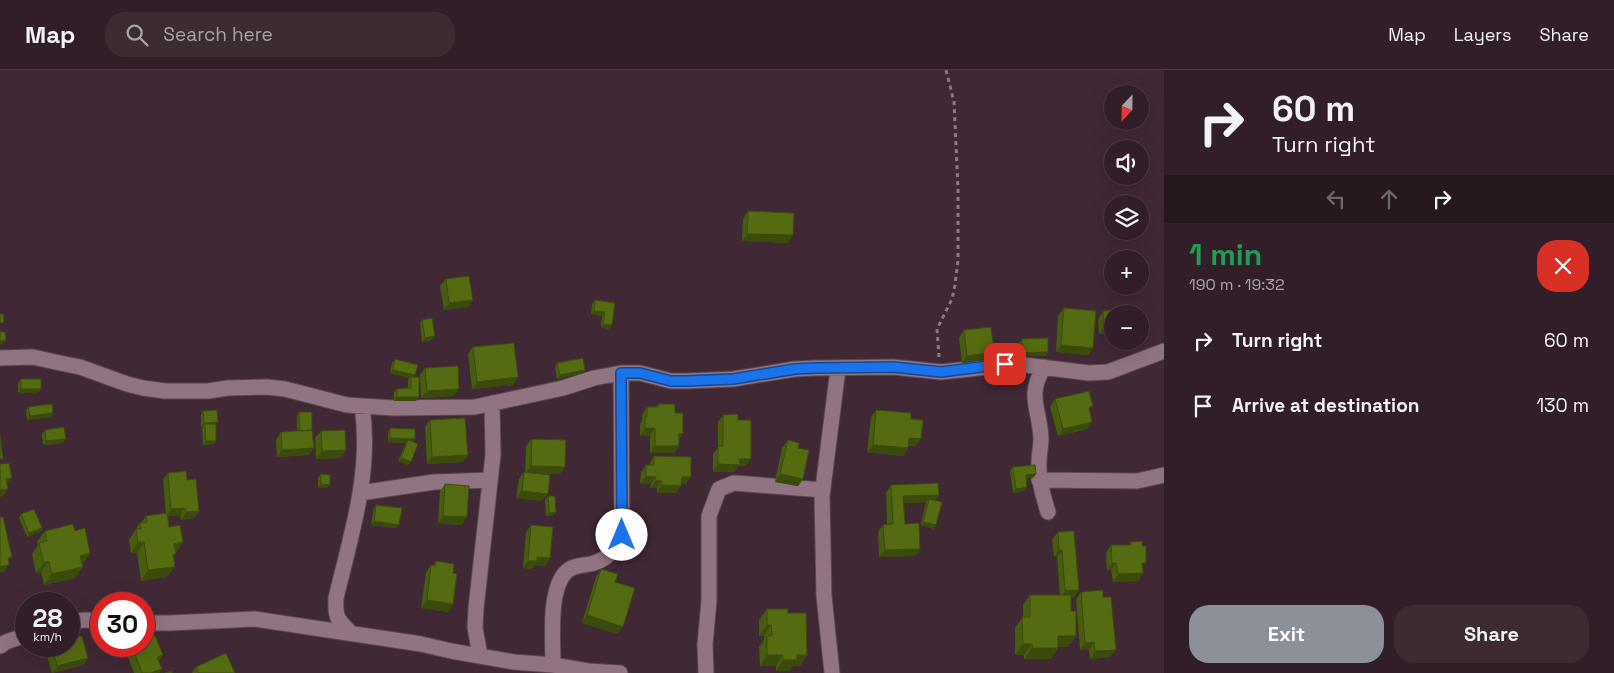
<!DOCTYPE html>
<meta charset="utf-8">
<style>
:root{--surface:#311e28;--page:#3d2b34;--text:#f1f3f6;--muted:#a8a2a8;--line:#4c3c45;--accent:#8c9099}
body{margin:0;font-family:"Space Grotesk",sans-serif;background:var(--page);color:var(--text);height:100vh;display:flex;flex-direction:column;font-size:19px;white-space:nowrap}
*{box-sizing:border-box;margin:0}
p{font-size:16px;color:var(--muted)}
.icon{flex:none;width:28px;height:28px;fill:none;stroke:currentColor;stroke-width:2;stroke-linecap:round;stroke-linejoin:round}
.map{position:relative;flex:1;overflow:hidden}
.details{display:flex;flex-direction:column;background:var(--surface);width:450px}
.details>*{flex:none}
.guide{background:#311e28;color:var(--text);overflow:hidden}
.needle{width:32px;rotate:202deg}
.controls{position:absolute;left:1104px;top:15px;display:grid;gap:10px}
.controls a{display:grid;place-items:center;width:45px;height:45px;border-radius:50%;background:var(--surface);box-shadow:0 5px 20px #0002,0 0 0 1px var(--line);font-size:25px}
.speed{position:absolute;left:15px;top:522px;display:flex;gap:10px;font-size:25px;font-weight:700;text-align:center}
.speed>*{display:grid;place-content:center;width:65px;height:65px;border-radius:50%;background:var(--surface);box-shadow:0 5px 20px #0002,0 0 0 1px var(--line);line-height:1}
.speed small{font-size:12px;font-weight:400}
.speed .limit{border:8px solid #d22;background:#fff;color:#111}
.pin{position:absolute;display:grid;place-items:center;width:42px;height:42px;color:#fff;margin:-21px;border-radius:10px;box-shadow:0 2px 8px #0006}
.me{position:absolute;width:55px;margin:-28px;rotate:0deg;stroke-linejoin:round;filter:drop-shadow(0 0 4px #0008)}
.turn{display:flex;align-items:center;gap:18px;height:105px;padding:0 25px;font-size:22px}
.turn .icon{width:65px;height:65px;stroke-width:2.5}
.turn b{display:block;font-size:35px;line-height:42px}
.lanes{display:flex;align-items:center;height:48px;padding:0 25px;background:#0003;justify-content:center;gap:25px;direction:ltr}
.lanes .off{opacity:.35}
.round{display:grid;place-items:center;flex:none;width:52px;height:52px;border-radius:20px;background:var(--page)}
.headline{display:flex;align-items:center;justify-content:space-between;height:85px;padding:0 25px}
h1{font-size:30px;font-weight:700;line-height:38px;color:#1e9e55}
.action{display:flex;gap:10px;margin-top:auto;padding:10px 25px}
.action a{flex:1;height:58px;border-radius:20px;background:var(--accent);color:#fff;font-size:20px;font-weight:700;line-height:58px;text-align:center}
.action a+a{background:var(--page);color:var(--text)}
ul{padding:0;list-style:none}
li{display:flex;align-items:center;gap:15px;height:65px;padding:0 25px}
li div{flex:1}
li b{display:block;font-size:19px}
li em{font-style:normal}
header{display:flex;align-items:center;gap:30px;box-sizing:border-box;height:70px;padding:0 25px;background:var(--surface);border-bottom:1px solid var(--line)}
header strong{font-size:24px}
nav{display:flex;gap:28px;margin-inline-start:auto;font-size:18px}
.search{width:350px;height:45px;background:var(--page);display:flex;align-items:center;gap:12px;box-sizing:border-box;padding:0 18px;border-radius:20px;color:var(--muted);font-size:19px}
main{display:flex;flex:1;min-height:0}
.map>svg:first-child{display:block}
</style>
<header>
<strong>Map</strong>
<div class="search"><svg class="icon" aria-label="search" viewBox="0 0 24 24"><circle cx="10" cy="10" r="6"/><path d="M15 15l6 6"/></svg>Search here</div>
<nav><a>Map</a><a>Layers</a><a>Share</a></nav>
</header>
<main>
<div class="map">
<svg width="1164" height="603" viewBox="0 0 1164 603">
<rect width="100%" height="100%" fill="#412835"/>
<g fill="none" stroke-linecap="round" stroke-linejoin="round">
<defs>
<path id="minor" d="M0,288L33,287L60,293L80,297L127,314L143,318L165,321H208L228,318L267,317L285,319L347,335L394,338L475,337L563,318L594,308L621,303H640L671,311H687L733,309L795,299L816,298L893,297L941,302L1016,294L1089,303L1108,302L1164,281
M1044,297C1026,327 1040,338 1041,369C1041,376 1039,384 1039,392C1038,409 1043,425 1048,442
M1039,410L1137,411L1164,405
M360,423L434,412L490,410
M69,552L85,550L101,551
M144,553H170L254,549L421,574L451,581L514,592L553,595L588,601L620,603
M351,563C337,549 335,548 336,528C351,465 372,401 362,336
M0,576L6,572L26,565
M480,585L475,558L476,538L493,385L492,333
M553,595C553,570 548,518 567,501C575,494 588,496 597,492C610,487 616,476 622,465L621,303
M706,603L705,574L709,531V446L719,419L734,413L823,420
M832,603L824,526L822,426L838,299"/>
</defs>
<use href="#minor" stroke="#5a4651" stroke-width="17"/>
<path stroke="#8d7983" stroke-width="3" stroke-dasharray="4 4" stroke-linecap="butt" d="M939,287L937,259L952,229L955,215L958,190V119L954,32L946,0"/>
<use href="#minor" stroke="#917482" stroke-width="15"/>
</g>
<path fill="#485c0f" d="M748,141L788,173L742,171L743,149Z
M446,209L468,237L444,240L440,216Z
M595,230L615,233L609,259L601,257L602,246L591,244L592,234Z
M1064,238L1093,278L1088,285L1056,282L1058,246Z
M1103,242L1112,244V263L1099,264L1098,249Z
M422,250L432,270L422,272L420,253Z
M964,260L989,290L962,293L959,268Z
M1022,269L1046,286H1019V273Z
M473,277L518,307L513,315L472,319L468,284Z
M395,289L414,307L416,331H394V322L397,319L408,318V310L409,308L390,303L392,293Z
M557,293L583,303L557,309L555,297Z
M425,298L454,326L421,328L420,305Z
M21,309L41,319L38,323H18V313Z
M1055,329L1090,342L1092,352L1087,359L1058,366L1050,337Z
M658,334L675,343L679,376L674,383H650V366H640V354L642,351V345L647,337H655Z
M28,337L53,343L51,347L27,350L26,340Z
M876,340L911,349L916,376H909L903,386L867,382L871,347Z
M203,341L218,352L216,354V371L214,374L203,375L202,358L203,357H201V345Z
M299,342L309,385L277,387L276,370L281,362L297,361V346Z
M723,345L738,350L746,396H738L734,402H713V384L718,377V352Z
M430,350L468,385L463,392L427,394L425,357Z
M390,358L413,372L408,395L398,391L406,373L388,372V362Z
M45,360L63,373L43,375L42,364Z
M321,361L346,380L341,388L316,389L315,368Z
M532,369L560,404H538L542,431L516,428L519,409L524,402H525L526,376Z
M788,370L798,378L803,409L798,416L775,412L782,378Z
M654,386L691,407L686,414H681L676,423H657V418H650L651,414H640L641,402L646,395H649Z
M1013,397L1036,404L1033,408H1026L1025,421L1013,423L1010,401Z
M168,403L187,410L199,441L194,448L181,450L180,445L168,446L169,457L183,472L173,487L167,507L141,511L137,483H131L129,470L140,453H141L146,446L166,444L163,410Z
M321,404L327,418H318V408Z
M445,414L462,455L438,453L440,421Z
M891,415L939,425L935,430L936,455L934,459L921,455L926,432L904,433L905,454L920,479L915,486L879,487L878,462L883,455L887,454L886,423Z
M548,426L553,446H546L545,430Z
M376,435L399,455L396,458L371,455L374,438Z
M21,444L42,458L40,462L27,467L19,448Z
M531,455L550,488L545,496L534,495L532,499L523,498L526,462Z
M45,461L83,494H82L75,508L44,515L41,502L36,503L32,484L38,475L37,472Z
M1058,462L1074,528H1071V541L1076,566L1068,577H1058V578L1051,589H1024V585H1015V558L1023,547V535L1030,525H1060L1057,487H1054L1052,470Z
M1131,472L1143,498V503L1138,511L1113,512L1111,500H1107L1106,483L1111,475H1129Z
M436,491L453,503V534L448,542L421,538L426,503L431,495L433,496Z
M601,499L615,512L617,564L582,553L596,507Z
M1081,522L1110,587L1090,589L1089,580H1080L1076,529Z
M767,539L788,543L807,585L800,596H793L789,601H776V596H760L759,577L764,570V566H759V550Z
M50,576H69L88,588L83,595L52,603L46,582Z
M130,576H144L163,585L159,591V603H134L126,582Z
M196,597L235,603H192Z"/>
<path fill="#3b4b0c" d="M747,164L793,165L788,173L742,171Z
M473,230L468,237L444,240L449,233Z
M594,241L605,242L602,246L591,244Z
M603,254L612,255L609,259L601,257Z
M1104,256H1112V263L1099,264Z
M435,266L432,270L422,272L425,268Z
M6,270L3,274L0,275V271Z
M1061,275L1093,278L1088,285L1056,282Z
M994,282L989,290L962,293L967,286Z
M1048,282L1046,286H1019L1022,283Z
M393,300L415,305L412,309L411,307L409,308L390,303Z
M585,300L583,303L557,309L560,305Z
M518,307L513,315L472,319L477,312Z
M21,319H41L38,323H18Z
M459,319L454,326L421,328L427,321Z
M397,327H419L416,331H394Z
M53,343L51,347L27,350L30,346Z
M218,352L215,356L205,354L203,357H201L204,353Z
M1092,352L1087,359L1058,366L1063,359Z
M645,358H655L650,366H640Z
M679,363L683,364L678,371Z
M390,368L415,369L412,373L408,370L406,373L388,372Z
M909,368L921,369L916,376L904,375Z
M66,369L63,373L43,375L46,371Z
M206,371H216L214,374L203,375Z
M873,375L908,378L903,386L867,382Z
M655,376H679L674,383H650Z
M314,378L309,385L277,387L282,380Z
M346,380L341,388L316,389L322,381Z
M468,385L463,392L427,394L432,387Z
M401,388L411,392L408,395L398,391Z
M739,389H751L746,396H738L734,402H713L718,394Z
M531,396L565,397L560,404L525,403Z
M780,404L803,409L798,416L775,412Z
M1036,404L1033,408L1023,409L1026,405Z
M646,406L656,407L651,414H640Z
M682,407H691L686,414H677Z
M12,408L6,415V409Z
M656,411H662L657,418H650Z
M321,414L330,415L327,418H318Z
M662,415L681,416L676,423H657Z
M1027,417L1025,421L1013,423L1016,419Z
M8,419L3,426L0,427V420Z
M522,421L548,424L542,431L516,428Z
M939,425L933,432L929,429L926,432L898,434L903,426Z
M185,438L180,445L166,447L171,439Z
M199,441L194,448L181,450L186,442Z
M556,442L553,446H546L549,443Z
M443,446L467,447L462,455L438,453Z
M374,451L399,455L396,458L371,455Z
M923,452L936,455L934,459L921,455Z
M42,458L40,462L27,467L29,463Z
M138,472H144L137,483H131Z
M183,472L176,483L168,494L174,474Z
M920,479L915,486L879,487L885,480Z
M1059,480H1062L1057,487H1054Z
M90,483L83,494L72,496L80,486Z
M537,487L550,488L545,496L534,495L532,499L523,498L528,491Z
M49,491L41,502L36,503L44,493Z
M1112,493H1116L1111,500H1107Z
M9,495L4,502L0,503V497Z
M83,497L75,508L44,515L52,504Z
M175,497L167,507L141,511L148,500Z
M1143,503L1138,511L1113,512L1118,504Z
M1079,520L1074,528L1060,529L1065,521Z
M427,530L453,534L448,542L421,538Z
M587,545L623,557L617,564L582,553Z
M767,555H771L764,566H759Z
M1058,566H1076L1068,577H1051Z
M1094,572L1089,580H1080L1085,573Z
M1023,574H1032L1024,585H1015Z
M1032,578H1058L1051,589H1024Z
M1116,580L1110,587L1090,589L1095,581Z
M163,585L158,592L157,587Z
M767,585H783L776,596H760Z
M797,585H807L800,596H793L789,601H776L783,590Z
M88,588L83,595L52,603L57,596Z
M162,599L159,603H151Z"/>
<path fill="#546b11" stroke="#3b4b0c" d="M748,141L794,143L793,165L747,164Z
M469,206L473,230L449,233L446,209Z
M595,230L615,233L612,255L603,254L605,242L594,241Z
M1064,238L1096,241L1093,278L1061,275Z
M1133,239V244H1112V256H1104L1103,241Z
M0,244H3L4,253H0Z
M432,248L435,266L425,268L422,250Z
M991,257L994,282L967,286L964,260Z
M0,262H5L6,270L0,271Z
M1048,268V282L1022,283V269Z
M514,273L518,307L477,312L473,277Z
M583,288L585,300L560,305L557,293Z
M395,289L418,295L415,305L393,300Z
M458,296L459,319L427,321L425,298Z
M411,307H419V327H397V319L411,318Z
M21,309H41V319H21Z
M1089,321L1093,336L1089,338L1092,352L1063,359L1055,329Z
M52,334L53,343L30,346L28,337Z
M658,334H675V343H683V364L679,363V376H655V358H645V347H647V337H658Z
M217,340L218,352L204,353L203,341Z
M876,340L911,343V349L923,350L921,369L909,368L908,378L873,375Z
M299,342H312V360L300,361Z
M738,344V350H751V389H739L740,395L718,394V376H723V345Z
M465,348L468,385L432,387L430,350Z
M205,354H216V371H206Z
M64,357L66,369L46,371L45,360Z
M390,358L415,359V369L390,368Z
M312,360L314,378L282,380L281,362Z
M345,360L346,380L322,381L321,361Z
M0,365L3,389H0Z
M532,369L566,370L565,397L531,396Z
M408,370L418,374L411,392L401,388Z
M788,370L799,373L798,378L809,380L803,409L780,404Z
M654,386L691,387V407H682L681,416L662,415V411H656V407L646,406V395H654Z
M9,393L12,408L6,409L8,419L0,420V394Z
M1035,395L1036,404L1026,405L1027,417L1016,419L1013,397Z
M186,401L187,410L196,409L199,441L186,442L185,438L171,439L168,403Z
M524,402L550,405L548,424L522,421Z
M321,404L330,405V415L321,414Z
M938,413L939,425L903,426L905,454L919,453L920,479L885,480L883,455L893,454L891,415Z
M445,414L469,416L467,447L443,446Z
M548,426H555L556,442L549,443Z
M929,429L942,432L936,455L923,452Z
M376,435L402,438L399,455L374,451Z
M34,439L42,458L29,463L21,444Z
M167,443L169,457L180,455L183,472L174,474L176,484H173L175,497L148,500L144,472H138L136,459H141L140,453L147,452L146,446Z
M0,447H3L12,487L8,488L9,495L0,497Z
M73,454L75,461L85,458L90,483L80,486L83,497L52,504L49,491L44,493L39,473L47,471L45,461Z
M531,455L553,457L550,488L537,487V491H528Z
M1074,461L1079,520L1065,521L1062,480H1059L1058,462Z
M1142,471V476H1146V493H1142L1143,503L1118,504L1116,493H1112L1111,475H1131V472Z
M436,491L454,494L453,503L457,504L453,534L427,530L431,495L436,496Z
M601,499L618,504L615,512L635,518L623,557L587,545Z
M1103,520V527H1111L1116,580L1095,581L1094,572L1085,573L1081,522Z
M1030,525H1071V541H1076V566H1058V578H1032V574H1023L1022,547H1030Z
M767,539H788V543H806L807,585H797V590H783V585H767V566H772L771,555H767Z
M155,565L163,585L157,587L162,599L151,603H142L132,576H144V570Z
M82,566L88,588L57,596L52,576H69V569Z
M226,583L235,603H199L196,597Z
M172,601V603H165Z"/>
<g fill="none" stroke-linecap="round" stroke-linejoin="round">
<defs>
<path id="route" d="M622,465L621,303H640L671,311H687L733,309L795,299L816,298L893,297L941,302L1005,294"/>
</defs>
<use href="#route" stroke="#114b97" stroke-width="12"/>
<use href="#route" stroke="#1a73e8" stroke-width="9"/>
</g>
</svg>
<div class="controls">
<a><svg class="needle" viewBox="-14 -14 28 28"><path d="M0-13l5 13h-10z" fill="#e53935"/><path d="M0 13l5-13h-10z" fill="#a8a2a8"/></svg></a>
<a><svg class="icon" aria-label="sound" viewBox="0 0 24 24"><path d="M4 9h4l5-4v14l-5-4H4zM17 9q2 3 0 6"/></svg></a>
<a><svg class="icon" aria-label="layers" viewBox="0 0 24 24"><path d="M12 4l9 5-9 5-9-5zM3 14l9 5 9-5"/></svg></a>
<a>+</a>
<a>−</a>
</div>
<div class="speed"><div>28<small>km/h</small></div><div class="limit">30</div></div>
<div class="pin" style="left:1005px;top:294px;background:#d93025"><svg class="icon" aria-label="arrive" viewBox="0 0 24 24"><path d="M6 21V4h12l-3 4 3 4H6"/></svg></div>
<svg class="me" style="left:622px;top:465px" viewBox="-20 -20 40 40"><circle r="19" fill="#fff"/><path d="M0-13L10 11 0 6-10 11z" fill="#1a73e8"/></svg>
</div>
<section class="details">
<div class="guide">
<div class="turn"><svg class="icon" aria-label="right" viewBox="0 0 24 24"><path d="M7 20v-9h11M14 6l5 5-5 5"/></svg><div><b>60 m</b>Turn right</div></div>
<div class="lanes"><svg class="icon off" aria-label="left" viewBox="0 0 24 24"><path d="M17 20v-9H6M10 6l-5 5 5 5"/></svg><svg class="icon off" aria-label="ahead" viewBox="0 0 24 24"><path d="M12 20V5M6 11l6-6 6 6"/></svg><svg class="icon" aria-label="right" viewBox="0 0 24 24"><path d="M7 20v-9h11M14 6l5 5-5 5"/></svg></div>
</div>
<div class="headline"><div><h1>1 min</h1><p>190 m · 19:32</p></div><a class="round" style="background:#d93025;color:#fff"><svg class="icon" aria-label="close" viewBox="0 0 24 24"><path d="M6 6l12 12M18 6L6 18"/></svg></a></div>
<ul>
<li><svg class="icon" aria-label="right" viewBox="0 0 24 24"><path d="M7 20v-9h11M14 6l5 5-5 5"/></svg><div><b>Turn right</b></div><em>60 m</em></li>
<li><svg class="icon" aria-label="arrive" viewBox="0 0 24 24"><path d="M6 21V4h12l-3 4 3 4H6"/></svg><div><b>Arrive at destination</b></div><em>130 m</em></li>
</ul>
<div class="action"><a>Exit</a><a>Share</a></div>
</section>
</main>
